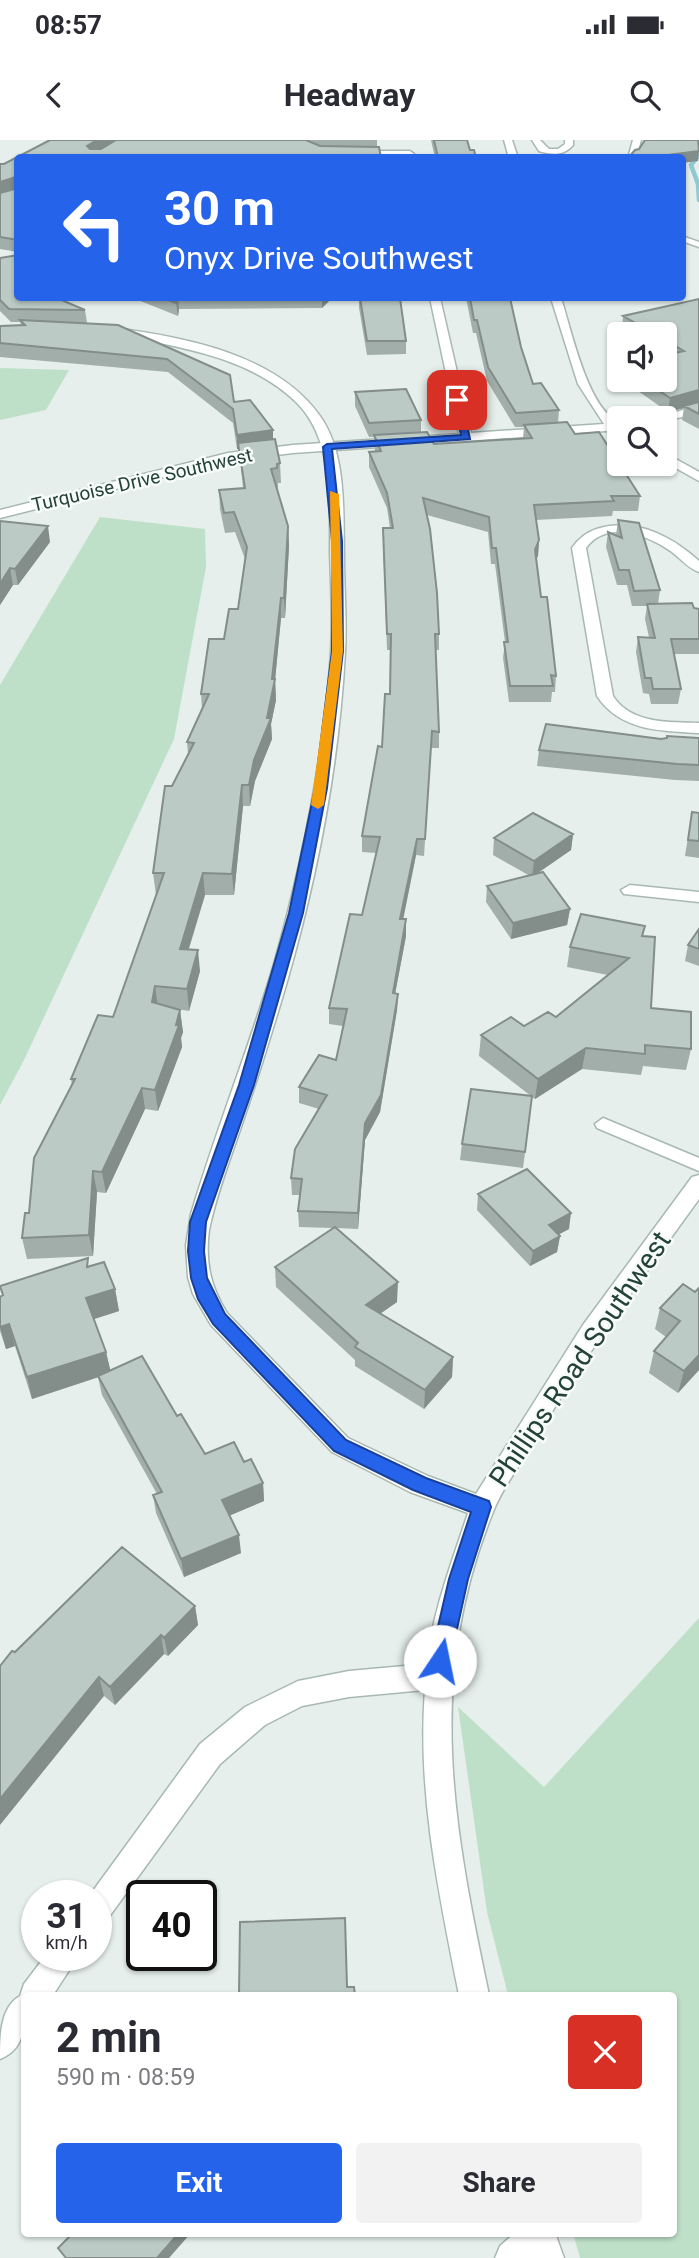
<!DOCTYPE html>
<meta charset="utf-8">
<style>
:root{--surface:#fff;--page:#f2f2f3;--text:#2b2b33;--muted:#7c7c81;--accent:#2563eb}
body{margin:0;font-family:Roboto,sans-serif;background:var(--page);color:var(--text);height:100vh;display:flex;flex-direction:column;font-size:26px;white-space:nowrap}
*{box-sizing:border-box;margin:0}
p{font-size:23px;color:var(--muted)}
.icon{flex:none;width:38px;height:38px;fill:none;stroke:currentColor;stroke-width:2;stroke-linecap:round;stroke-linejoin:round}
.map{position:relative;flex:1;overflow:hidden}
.drawer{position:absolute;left:21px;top:1852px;width:656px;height:245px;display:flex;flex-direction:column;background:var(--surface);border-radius:7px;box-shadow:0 2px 5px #0004}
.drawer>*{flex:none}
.guide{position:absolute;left:14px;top:14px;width:672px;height:147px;border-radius:7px;box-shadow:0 2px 5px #0004;background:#2563eb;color:#fff;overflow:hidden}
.tools{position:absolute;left:607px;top:182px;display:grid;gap:14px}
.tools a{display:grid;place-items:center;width:70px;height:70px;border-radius:7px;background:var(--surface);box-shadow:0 2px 5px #0004;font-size:35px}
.speed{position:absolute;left:21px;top:1740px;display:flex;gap:14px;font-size:35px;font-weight:700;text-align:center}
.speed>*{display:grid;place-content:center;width:91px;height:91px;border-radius:50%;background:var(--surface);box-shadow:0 2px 5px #0004;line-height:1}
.speed small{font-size:18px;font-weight:400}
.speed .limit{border:4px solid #111;border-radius:10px;background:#fff;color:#111}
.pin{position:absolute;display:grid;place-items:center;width:60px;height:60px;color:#fff;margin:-30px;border-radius:14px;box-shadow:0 4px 10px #0006}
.me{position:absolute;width:77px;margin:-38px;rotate:11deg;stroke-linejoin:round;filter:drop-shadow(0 0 5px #0008)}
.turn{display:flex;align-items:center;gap:24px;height:147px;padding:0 35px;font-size:32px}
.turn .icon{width:91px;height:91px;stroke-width:2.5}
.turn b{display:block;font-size:49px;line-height:60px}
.round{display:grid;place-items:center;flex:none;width:74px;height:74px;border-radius:7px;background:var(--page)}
.head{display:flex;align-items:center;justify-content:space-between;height:119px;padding:0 35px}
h1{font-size:42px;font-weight:700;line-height:52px}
.primary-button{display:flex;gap:14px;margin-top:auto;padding:14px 35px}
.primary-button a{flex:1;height:80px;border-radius:7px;background:var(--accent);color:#fff;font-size:28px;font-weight:700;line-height:80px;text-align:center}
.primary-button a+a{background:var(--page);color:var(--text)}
.status{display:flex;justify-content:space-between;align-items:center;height:49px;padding:0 35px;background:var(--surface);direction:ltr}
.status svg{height:19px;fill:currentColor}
header{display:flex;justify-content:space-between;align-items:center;height:91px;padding:0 35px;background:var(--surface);font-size:32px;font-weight:700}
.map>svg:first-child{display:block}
</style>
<div class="status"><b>08:57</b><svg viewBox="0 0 49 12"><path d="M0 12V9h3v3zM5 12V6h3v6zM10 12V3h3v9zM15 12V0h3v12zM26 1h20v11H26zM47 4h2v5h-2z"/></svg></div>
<header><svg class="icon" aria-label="back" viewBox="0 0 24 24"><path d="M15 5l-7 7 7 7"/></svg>Headway<svg class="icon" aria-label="search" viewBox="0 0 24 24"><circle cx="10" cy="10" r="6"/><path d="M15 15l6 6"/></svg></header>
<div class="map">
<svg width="699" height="2118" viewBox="0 0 699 2118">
<rect width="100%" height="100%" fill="#e6efeb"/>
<path fill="#bfe0c8" d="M0,228L69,230L46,270L0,280Z
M100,377L205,389L206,427L174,599L24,920L0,965V545Z
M699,1478V2118H580L573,2093H674V1855H508L487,1772L458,1567L544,1647Z"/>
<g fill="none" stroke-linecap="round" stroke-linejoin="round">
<path stroke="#8ec9d4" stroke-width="4.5" d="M699,15L691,25L698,44L699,60"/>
<defs>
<path id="service" d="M633,0H641L636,18H628Z
M682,96L699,102V107L682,101Z
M603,978L699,1018V1031L597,988L595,984Z"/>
<path id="minor" d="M504,0H512L518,18H509Z
M532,0H540L549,9H558L565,4V0H573V5C564,16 552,15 539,11Z
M349,11H410L414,14L410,17L352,16L348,13Z
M430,158H440L471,293L604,284L578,244L551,158H561C571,188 588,272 620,282V290L293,313L228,321L0,378V370L228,313L293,305L459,294Z
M699,265V273L665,281V278H657Z
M628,385C656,389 678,402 699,421V432C689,429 681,419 672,412C648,395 607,379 586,408L613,556C631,584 669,582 699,583V593C661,591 620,591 597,556L572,408C586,388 605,385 628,385Z
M630,745L699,752V762L624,754L621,750Z
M515,2093H554L555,2095L550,2107L537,2118H495L500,2106Z"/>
<path id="tertiary" d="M114,188C184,197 276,214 320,276C347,314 343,373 344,417C344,449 347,481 345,513C339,624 317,739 286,845C273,889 259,934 244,978C232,1015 217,1051 209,1090C205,1121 210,1146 227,1173L348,1298L428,1336L476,1354L583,1185L692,1037L699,1035V1059C641,1139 583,1218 533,1303C520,1326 502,1348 493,1372C425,1541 453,1684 489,1855H459C439,1754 417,1653 425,1550L349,1557L302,1566L265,1585L220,1624L106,1781L96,1786V1755H90L200,1604L245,1567L298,1541L349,1531L427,1524C432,1473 452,1422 468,1373L410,1352L332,1312L211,1185L193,1154L188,1137L186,1105L191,1074C216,990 249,908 274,824C302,724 324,616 331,512C333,479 331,445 330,412C330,363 334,299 296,262C246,214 174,207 110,193L109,191Z
M614,283L620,285V293L608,287Z
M665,313L699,332V341L665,322Z
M46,1815H79L53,1855H24C24,1881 28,1908 0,1919C0,1897 0,1867 20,1856L24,1844Z
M521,2093H555L564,2118H530Z"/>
</defs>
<use href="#service" stroke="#a8b8b2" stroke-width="3"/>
<use href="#minor" stroke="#a8b8b2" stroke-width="3"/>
<use href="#tertiary" stroke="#a8b8b2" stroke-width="3"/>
<use href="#service" fill="#fff" fill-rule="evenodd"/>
<use href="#minor" fill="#fff" fill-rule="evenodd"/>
<use href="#tertiary" fill="#fff" fill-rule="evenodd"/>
</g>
<path fill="#a1aea9" d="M50,0H377V7L18,18V112L0,109V24H4Z
M431,0H467L470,10L476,18H435Z
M0,118L18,158H67L65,161L85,170L87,183L118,185L234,262L273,299L280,323L281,343H278V348H276L288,386L289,406L285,478H281L275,539L276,560L271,584L272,599L255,641L250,666H243L234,755H205L189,809L200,831L189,871L177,869L180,870L183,892L181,898L182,907L158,971L145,969L106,1053L97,1052L93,1116L27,1119L22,1098L29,1073L72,945L71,939L113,877L156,755L153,733L172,646L188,614L187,602L202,569L201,554L238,469L245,419L235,392L225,393L220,369L219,350L243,348L239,309H237L233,283L168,232L0,217V186L21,185L20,182H11L0,171Z
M133,158H332L322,168L179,169L178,176Z
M359,158H400L406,201V214L367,215L359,168Z
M466,158H510L521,207L533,244L559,270L558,283L575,294L640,356L638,371H613L612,376L536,380L539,400L538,416L536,419L541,457L556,536L555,552H552L551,562H509L503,518L505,502L495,424H491L488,392L427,375L439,494V510H436L439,592V608H431L424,716L416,715L403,779H406V796L395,854H398L397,870L380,972L365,1000L358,1089L337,1088L397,1162L380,1174L453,1217L452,1237L424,1269L355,1226V1220L276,1147L275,1127L333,1088L299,1087L298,1071L300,1055H292L291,1038L319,969L299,963V947L336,920L343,886L329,884V868L362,775L377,713L362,712V696L382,607L390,554V510H387L383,404V388H390L387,368L369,327V312L375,311L374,297H369L355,266V252L421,280V292L434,304L523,299L524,287H515L487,241L476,193H473Z
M699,159V289L682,280L684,268L668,272L628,244L629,240H665V194H631L622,189L623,176Z
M618,380L660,450L658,464L699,469V514H674L681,549L678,564H651L649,554L643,553L636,512L638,497H649L645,479L647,466H632L627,445H617L606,407L608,392L616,395Z
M0,381L50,402L18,445H13L0,465Z
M699,598V641L675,640L537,626L539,610L661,599Z
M692,672L699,673V718L685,716Z
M573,694L571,710L536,734L570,769L567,785L511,799L486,762L487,746L530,736L493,715L494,698Z
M645,786L643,796L651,868L691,909L686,930L643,926L641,935L582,929L535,959L532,957L523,1028L460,1020L462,1004L531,956L479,916L481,895L524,886L556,877L608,835L567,827L570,807Z
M699,789V826L685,821L688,805Z
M478,1054L569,1089L558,1094L560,1096L557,1112L530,1126L477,1070Z
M89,1126L115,1149L119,1171L94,1179L106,1212L110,1230L177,1276L205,1314L244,1322L263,1343L264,1361L229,1375L241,1413L184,1437L156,1373L153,1355L157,1354L102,1255L98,1237L32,1259L15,1206L6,1209L0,1191V1157Z
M699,1148V1230L678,1253L649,1233L654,1211L666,1197L655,1189L660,1168L695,1152Z
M195,1466L198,1485L168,1516L164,1514L115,1565L104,1556L15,1512Z"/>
<path fill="#838d89" d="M97,0H116L88,18L87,6Z
M699,11L698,21L682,23V18H666L668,15Z
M16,37L17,49L0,55V42Z
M178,158L179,169L178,176L176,163Z
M322,158H332L322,168Z
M699,250V263L684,266V268L668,272L670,258Z
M273,290V305L238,303L239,309H237V295Z
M48,386L50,402L18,445L15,429Z
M288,386L289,406L285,478L284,458Z
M539,400L538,416L534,425L535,410Z
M10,428L13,445L0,465V444Z
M281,458V478L275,541V539L276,560L271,584L272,599L255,641L250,666L249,645L254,620L267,578Z
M242,645L243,666L234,755L232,734Z
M573,694L571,710L532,737L534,721Z
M417,699L416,715L400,795V779Z
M203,733L205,755L182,830L180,809Z
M570,769L567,785L511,799L513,783Z
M406,779V796L392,870L393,853Z
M198,810L200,831L189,871L187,849Z
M155,846L158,867L152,862Z
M398,854L397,870L380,972L365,1000L358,1089V1073L365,983Z
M180,870L183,892L181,898L182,907L158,971L155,950Z
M586,908L582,929L535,959L538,939Z
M142,948L145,969L106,1053L102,1032Z
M93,1031L97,1052L93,1116L89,1095Z
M571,1073L569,1089L547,1101L549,1085Z
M560,1096L557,1112L530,1126L533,1111Z
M398,1142L397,1162L365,1184L366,1165Z
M115,1149L119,1171L91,1180L86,1158Z
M9,1184L15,1206L6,1209L0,1187Z
M106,1212L111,1233L32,1259L27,1237Z
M699,1215V1230L678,1253L684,1231Z
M453,1217L452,1237L424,1269L425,1250Z
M263,1343L264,1361L224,1378L222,1360Z
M239,1395L241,1413L184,1437L181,1419Z
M195,1466L198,1485L168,1516L164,1498Z
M161,1495L164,1514L115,1565L110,1547Z
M99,1537L104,1556L0,1685V1659Z
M179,2093H191L169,2118H157Z"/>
<path fill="#bbcac4" stroke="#838d89" stroke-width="2" d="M50,0H97L87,6L90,9H101L116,0H306L320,6L379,7L381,18H18V39L16,37L0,42V24H4Z
M434,0H467L470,10H474L476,18H438Z
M645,0H698L699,11L668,15L666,18H628L635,10L639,9Z
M18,48V100L0,97V53Z
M18,115V158H60L59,159L85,170L9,169L0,160V118Z
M164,158H177L176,163Z
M360,158H400L406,201H367Z
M470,158H510L521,207L533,244L541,243L559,270L516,273L488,227L477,180H474Z
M699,159V250L670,258L643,240H665V223L674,222L665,215L684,211L665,200V194H655L623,176Z
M20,180L118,185L230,235L234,262L250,260L273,290L237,295L233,269L167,219L0,203V186L25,185Z
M406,249L421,280L369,283L355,252Z
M699,262V274L684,266Z
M567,282L575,294L599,292L640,356H611L614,361L534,365L539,400L535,410L541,457H547L556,536L551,535L553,546H510L504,502H508L496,408H492L489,377L423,358L430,389L437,453L439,494H435L439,592L432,591L425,699H417L400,779H406L393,853L398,854L381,955L365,983L358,1073L298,1071L302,1039L291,1038L295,1009L327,955L299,947L319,915L336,920L347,869L329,868L350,774L362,775L380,697L362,696L378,606L382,607L385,554H390L391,494H387L383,388H393L387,353L369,312L381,311L374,295L427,292L434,304L532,298L524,285Z
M275,299L280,323L277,324V328L271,329L288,386L284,458H281L272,539H275L267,578H271L254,620L249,645H242L232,734L203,733L180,809L198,810L187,849L155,846L152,862L180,870L176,885H179L155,950L142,948L102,1032L93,1031L89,1095L22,1098L25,1073H29L34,1018L75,939H71L98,875L113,877L164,733H153L165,646H172L194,603L187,602L209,554H201L209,499H224L229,469H238L247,407L234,372L224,373L219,350L245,348L238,303Z
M618,380L639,383L660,450L634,451L629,430H619L608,392L622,398Z
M0,381L48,386L15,429L10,428L0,444Z
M692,463L694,468L699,469V499H671L681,549H653L651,538H645L638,497L655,498L647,464Z
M546,584L661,599L667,598V596L699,598V625L677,624L539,610Z
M692,672L699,673V701L688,700Z
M533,673L573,694L534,721L494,698Z
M543,732L570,769L513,783L487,746Z
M581,774L645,786L642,796L655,797L651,868L691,872V909L645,905V914L586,908L538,939L481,895L511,877L524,886L548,872L556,877L629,818L570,807Z
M699,789V809L688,805Z
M471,949L532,956L525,1012L462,1004Z
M527,1029L571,1073L549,1085L560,1096L533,1111L478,1054Z
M335,1087L398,1142L366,1165L453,1217L425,1250L355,1207L358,1203L275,1127Z
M88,1118L87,1127L104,1122L115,1149L86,1158L106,1212L27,1237L9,1184L0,1187V1157L3,1155L0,1146Z
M683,1144L695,1152L699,1148V1215L684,1231L654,1211L680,1181L660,1168Z
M142,1216L177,1276L181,1274L205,1314L234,1302L244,1322L251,1319L263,1343L222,1360L239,1395L181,1419L153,1355L162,1352L98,1236Z
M122,1407L195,1466L164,1498L161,1495L110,1547L99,1537L0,1659V1526L12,1511L15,1512Z
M345,1778L347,1847H354L355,1855H239L240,1782Z
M73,2093H179L157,2118H66L58,2108Z"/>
<path fill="#2563eb" stroke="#184099" stroke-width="2" d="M457,257L462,260L470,299L332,309L342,401L343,511L327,648L303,773L254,945L206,1082L204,1111L207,1138L225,1174L346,1300L426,1338L489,1361L491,1367L468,1439L450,1521L447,1528L440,1530L433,1528L430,1521L449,1439L471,1372L413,1350L334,1311L213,1184L198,1159L191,1138L188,1111L190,1082L239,945L289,773L315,648L332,511V401L323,307L327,304L461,295L453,260Z"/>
<path fill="#f59e0b" d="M330,351L339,354L343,511L324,665L318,669L311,665L332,511Z"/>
<g text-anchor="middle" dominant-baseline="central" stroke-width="5" stroke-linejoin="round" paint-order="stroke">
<g font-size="19" fill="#24423a" stroke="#f7fbf9">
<text transform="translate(142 340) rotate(-13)">Turquoise Drive Southwest</text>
</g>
<g font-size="28" fill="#24423a" stroke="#f7fbf9">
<text transform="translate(580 1219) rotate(-56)">Phillips Road Southwest</text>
</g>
</g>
</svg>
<div class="tools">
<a><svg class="icon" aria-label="sound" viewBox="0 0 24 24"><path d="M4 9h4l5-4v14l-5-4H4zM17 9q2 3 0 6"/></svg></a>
<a><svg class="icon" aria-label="search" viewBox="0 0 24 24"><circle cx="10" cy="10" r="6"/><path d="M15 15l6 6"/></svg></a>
</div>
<div class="speed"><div>31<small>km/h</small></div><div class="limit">40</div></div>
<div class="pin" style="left:457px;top:260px;background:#d93025"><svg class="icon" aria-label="arrive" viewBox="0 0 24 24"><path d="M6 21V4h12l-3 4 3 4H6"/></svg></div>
<svg class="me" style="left:440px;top:1521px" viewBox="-20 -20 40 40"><circle r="19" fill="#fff"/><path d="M0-13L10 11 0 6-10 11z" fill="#2563eb"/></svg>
<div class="guide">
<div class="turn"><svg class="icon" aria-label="left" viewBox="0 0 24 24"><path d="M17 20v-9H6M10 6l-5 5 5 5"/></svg><div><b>30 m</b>Onyx Drive Southwest</div></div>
</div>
<section class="drawer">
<div class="head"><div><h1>2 min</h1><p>590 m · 08:59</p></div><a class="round" style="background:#d93025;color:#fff"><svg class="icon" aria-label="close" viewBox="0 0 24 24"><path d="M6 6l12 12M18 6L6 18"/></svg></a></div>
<div class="primary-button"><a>Exit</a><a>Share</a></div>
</section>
</div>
